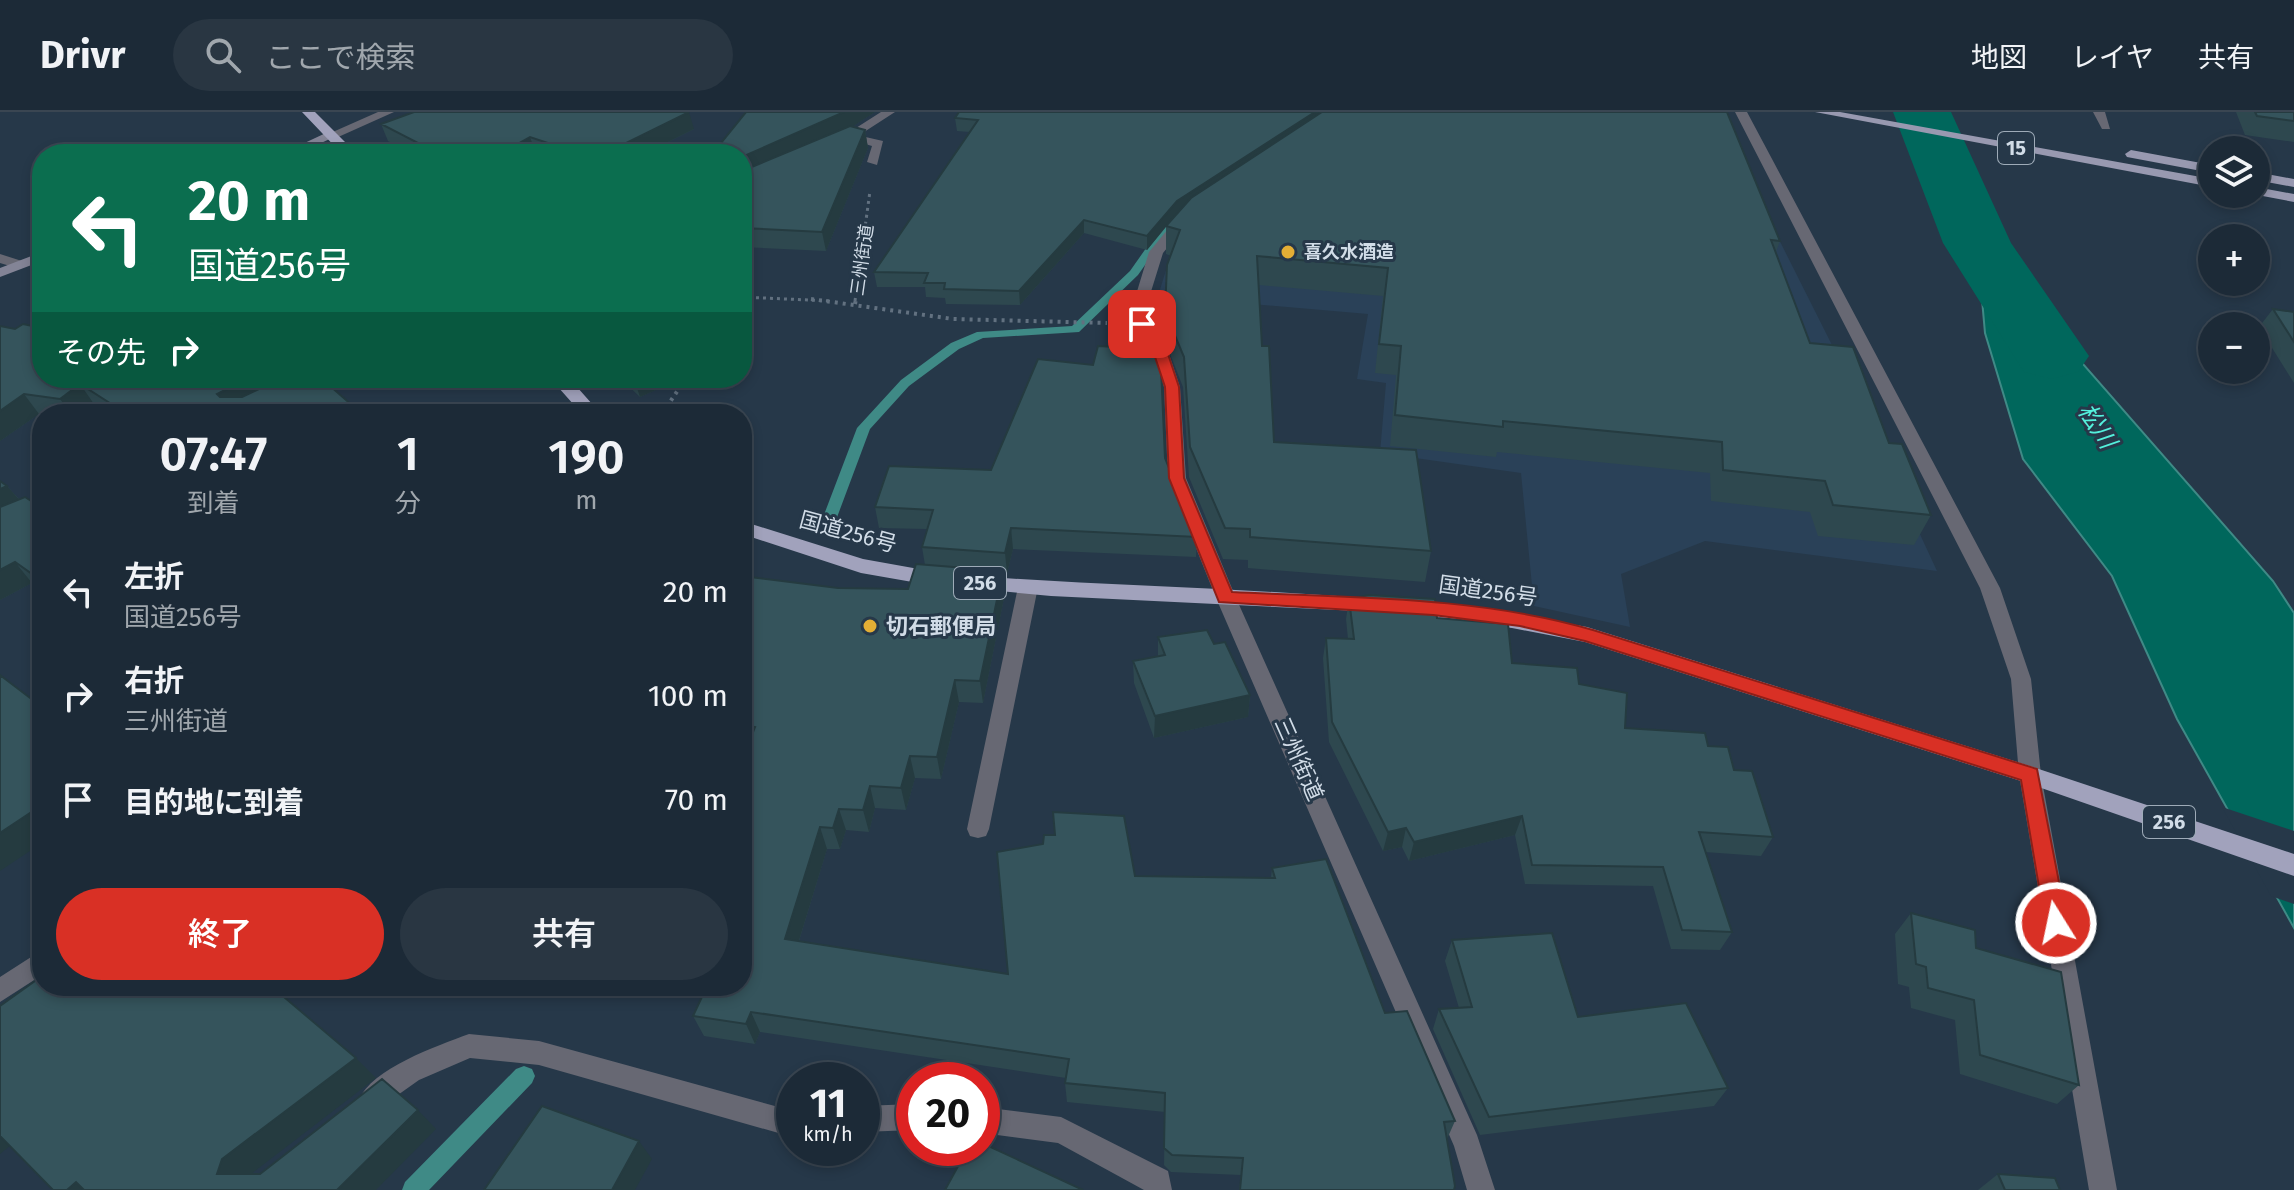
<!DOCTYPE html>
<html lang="ja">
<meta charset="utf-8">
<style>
:root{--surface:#1c2a37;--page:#293642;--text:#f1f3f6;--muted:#a0a7ad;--line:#3a4652;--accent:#d93025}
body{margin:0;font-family:"Fira Sans","Noto Sans JP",sans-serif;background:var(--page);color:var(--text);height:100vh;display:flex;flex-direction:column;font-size:30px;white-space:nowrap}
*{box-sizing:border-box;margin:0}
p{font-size:26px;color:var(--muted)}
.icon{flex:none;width:44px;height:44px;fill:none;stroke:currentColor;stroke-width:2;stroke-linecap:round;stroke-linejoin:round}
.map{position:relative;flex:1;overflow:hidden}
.drawer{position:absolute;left:32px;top:292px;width:720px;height:592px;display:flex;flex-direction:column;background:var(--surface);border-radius:32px;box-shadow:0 4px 12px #0003,0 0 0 2px var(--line)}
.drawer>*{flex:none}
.guide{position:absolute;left:32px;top:32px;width:720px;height:244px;border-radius:32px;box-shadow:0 4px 12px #0003,0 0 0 2px var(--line);background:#0b6e4f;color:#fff;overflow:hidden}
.tools{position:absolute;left:2198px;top:24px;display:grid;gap:16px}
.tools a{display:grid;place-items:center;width:72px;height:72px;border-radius:50%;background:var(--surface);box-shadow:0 4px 12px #0003,0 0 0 2px var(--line);font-size:40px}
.speed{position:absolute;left:776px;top:950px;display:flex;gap:16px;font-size:40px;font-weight:700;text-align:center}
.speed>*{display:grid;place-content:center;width:104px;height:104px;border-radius:50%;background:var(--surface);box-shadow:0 4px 12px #0003,0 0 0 2px var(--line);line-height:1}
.speed small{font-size:20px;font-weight:400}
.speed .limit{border:12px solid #d22;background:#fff;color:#111}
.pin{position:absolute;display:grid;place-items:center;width:68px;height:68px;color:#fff;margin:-34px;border-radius:16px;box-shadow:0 4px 12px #0006}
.me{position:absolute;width:88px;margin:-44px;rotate:350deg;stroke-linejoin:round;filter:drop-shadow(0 0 6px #0008)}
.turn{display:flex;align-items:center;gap:28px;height:168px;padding:0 24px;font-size:36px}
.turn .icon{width:104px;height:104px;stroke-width:2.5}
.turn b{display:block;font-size:56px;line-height:68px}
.then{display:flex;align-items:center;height:76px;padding:0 24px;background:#0003;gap:16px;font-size:30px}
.eta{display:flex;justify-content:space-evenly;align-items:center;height:136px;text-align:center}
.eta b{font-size:48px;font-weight:600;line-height:56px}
.primary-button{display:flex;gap:16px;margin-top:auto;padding:16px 24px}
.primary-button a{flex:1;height:92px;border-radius:48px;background:var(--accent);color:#fff;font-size:32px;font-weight:600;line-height:92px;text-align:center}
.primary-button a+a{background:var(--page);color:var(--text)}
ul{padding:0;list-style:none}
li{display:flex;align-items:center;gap:24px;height:104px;padding:0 24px}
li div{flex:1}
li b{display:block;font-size:30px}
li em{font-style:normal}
header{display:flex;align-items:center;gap:48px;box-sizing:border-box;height:112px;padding:0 40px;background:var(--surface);border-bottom:2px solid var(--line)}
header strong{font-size:38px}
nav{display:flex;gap:44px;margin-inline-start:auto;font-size:28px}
.search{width:560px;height:72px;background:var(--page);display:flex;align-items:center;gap:20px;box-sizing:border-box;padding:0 28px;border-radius:44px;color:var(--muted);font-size:30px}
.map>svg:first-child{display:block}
</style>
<header>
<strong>Drivr</strong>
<div class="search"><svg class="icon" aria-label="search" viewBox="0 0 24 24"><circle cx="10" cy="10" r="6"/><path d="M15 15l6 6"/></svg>ここで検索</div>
<nav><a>地図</a><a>レイヤ</a><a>共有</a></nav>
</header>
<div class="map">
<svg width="2294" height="1078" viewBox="0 0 2294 1078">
<rect width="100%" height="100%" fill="#263849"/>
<path fill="#2a4158" d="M1441,0H1658L1717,4L1836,241L1937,459L1705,429L1621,462L1630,515L1534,494L1521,361L1380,341L1386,271L1357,267L1368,202L1158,184L1171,142Z"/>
<path fill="#00675c" stroke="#3f8a86" stroke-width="2" d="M1977,131L2273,469L2294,501V816L2177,607L2112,464L2023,347L1985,221Z"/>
<path fill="#263849" d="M2222,695L2294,719V792L2271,784Z"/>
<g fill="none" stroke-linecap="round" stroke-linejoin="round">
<path fill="#3f8a86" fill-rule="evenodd" d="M1181,98L1186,101L1176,109L1138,163L1079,220L983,226L959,237L909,274L870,317L836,408L829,413L824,411L822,408L857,316L901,268L951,231L977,220L1072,214L1130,159L1168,105Z
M524,954L532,957L535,964L532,971L429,1078H402L405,1070L516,957Z"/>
<path fill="#00675c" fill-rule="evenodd" d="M1893,0H1951L2011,131L2089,244L2078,260L2051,267L2024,260L1943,131Z"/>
<path stroke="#627180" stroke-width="3" stroke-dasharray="3 4" stroke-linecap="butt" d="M742,185L830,189
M855,189L870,79"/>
<path stroke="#627180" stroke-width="4" stroke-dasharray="3 5" stroke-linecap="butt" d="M811,187L953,207L1107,211
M855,192L856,187
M662,302L686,266"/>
<path fill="#676873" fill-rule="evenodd" d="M1735,0H1747L2000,476L2031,567L2041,663L2117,1078H2089L2019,663L2011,567L1980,476Z
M2093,0H2105L2110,17H2102Z
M848,21L883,29L877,53L867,50L872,34L848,27Z
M0,142L25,150L27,153L20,157L0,151Z
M1028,468L1038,475L989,717L986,724L978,726L970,724L967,717L1018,475Z
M42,838V863L0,890V865Z
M469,922L539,929L782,996H794V1022H782L539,953L470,946L419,968L371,1002L361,998L358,989C372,956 437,934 469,922Z
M914,992V1018L862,1020V994Z
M982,995L1061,1005L1168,1059L1172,1078H1144L1058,1031L982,1021Z"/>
<path fill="#676873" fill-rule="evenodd" d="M378,0H394L336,26L326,23Z
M881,0H895L844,33L834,30Z
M1183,104L1190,108L1163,141L1149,186V212L1168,239L1180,275L1186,366L1236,486L1477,1023L1495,1078H1467L1454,1034L1216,486L1168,366L1164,275L1152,239L1135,212V186L1149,140L1178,105Z"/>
<path fill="#838496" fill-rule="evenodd" d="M328,20L338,23L298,42H281Z
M42,140V149L0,165V156Z"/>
<path fill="#9899b0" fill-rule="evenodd" d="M1815,0H1840L2212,67V75Z
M2131,38L2212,53V61L2127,45L2125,42Z
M2256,60L2294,67V75L2256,68Z
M2256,75L2294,82V90L2252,82H2256Z"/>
<path fill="#a1a2bc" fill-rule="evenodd" d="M302,0H315L357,42H342Z
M550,266H569L601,302H582Z
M742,409L863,447L941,461L951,468L941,475L861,461L742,422Z
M975,464C1180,479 1385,476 1587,515L2030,654L2294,742V764L2024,670L1585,530L1512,516L1359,499L1051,484L968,476L965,471Z"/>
</g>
<path fill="#2e484f" d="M746,0H875L853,14L865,18L868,36L826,139L742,135V42Z
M959,0L1780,129L1776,140L1810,231L1889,331L1931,403L1914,433L1818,424L1810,400L1711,389L1710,361L1497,340L1496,345L1390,334L1396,263L1375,261L1383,184L1259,173L1262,234L1274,330L1431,439L1425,470L1248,456V448L1223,447L1189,365L1183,275L1165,229V200L1171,144L1166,142V115L1147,138L1084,121L1020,193L946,192L945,186L926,185L925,175H877L874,160L970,20L957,19L955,6Z
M2236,0H2294V30L2245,23Z
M381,12L694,17L644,42H394L406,38L388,29Z
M2273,197L2294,200V271L2259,215Z
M0,214L362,302H110L94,292L80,302H39L0,329Z
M620,266H683L640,285Z
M1165,346L1197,425L1196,445L1013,437L1007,461H1003L1005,481L983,591L959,590L941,667L915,666L906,698L875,696L869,720L846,718L840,737H827L799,829L1008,862L1135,764L1271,766L1272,756L1385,901L1455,1009L1447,1027L1454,1078H1239L1241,1063L1171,1060L1164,1053L1165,1000L1067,990L1065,971L1066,966L760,920L755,932L704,924L693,904L742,874V648L747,634H742V464L838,476L908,477L925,453L922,435L927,417L879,416L875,395L991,358Z
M0,369L7,374L19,387L42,396V477L32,471L0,488Z
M1349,487L1437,506L1512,551L1579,572L1625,616L1708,634L1734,658L1773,725L1761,744L1705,740L1732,820L1720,838L1671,837L1653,774L1525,772L1515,723L1409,749L1402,735L1383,739L1329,630L1323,546L1326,526L1348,527L1346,507Z
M1158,525L1214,532L1250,583L1248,605L1154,626L1134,571L1133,549L1158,545Z
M1911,801L1976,836L2079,973L2057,992L1960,962L1955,908L1911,896L1909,875L1898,872L1895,822Z
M1452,828L1578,905L1728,976L1714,994L1480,1023L1433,917L1439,897L1459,896L1445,849Z
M1998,1062L2060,1078H1978Z"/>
<path fill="#253b40" d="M689,0L694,17L644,42H604Z
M844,0H875L847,18L742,66V45Z
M1315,0H1330L1176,102L1147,138V124L1177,89Z
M865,18L868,36L826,139L822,120Z
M530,25L536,42H500Z
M1084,108V121L1020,193L1019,179Z
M249,266H300L229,301L217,282Z
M635,266H683L640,285L634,267Z
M80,272L94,292L80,302H71L60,287Z
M24,282L39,302L0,329V299Z
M7,374L24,393L0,405V377Z
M1011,416L1013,437L1007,461L1005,441Z
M15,450L32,471L0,488V458Z
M1003,459L1005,481L983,591L980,569Z
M955,568L959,590L941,667L937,645Z
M1250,583L1248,605L1154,626L1155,604Z
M910,644L915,666L906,698L901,676Z
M870,674L875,696L869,720L863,698Z
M42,693V731L0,759V721Z
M839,697L846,718L840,737L833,716Z
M1522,704L1515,723L1409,749L1414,730Z
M820,715L827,737L793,848L785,827Z
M1406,716L1402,735L1383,739L1388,720Z
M751,900L760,920L755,932L746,912Z
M356,946L376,966L246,1066L217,1062L222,1047Z
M418,998L436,1017L376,1078H337Z
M0,1019L16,1029L0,1042Z
M639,1029L652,1047L635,1078H612Z
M76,1070L88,1078H67Z"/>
<path fill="#35545c" stroke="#253b40" stroke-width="2" d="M414,0H689L604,42H581L530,25L500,42H394L422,33L381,12Z
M746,0H844L742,45V42H712Z
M959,0H1315L1177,89L1147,124L1084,108L1019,179L944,177L945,171H924L928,161L874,160L978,8L955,6Z
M1322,0H1727L1780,129L1771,128L1810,231L1853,235L1889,331L1902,332L1931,403L1833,393L1825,369L1723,358L1722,330L1503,309V315L1395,303L1401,234L1379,232L1388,156L1257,144L1262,234H1269L1274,330L1416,338L1431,439L1250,425V417L1225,416L1190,335L1184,245L1165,200L1167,153L1180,118L1166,114L1191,86Z
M2255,0H2294V9L2257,4Z
M850,14L865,18L822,120L742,116V59Z
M2273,197L2294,200V230Z
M23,212L42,216V266H249L217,282L220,285H242L282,266H321L362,302H127L80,272L60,287L24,282L0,299V214L15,217Z
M1098,234L1155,237L1161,256L1165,346L1197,425L1011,416L1005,441L922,435L933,398L875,395L889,354L991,358L1038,247L1093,253Z
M0,369L7,374L0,377Z
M25,385L42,396V469L15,450L0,458V395Z
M916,452L1003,459L980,569L955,568L937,645L910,644L901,676L870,674L863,698L839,697L833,716L820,715L785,827L1008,862L997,740L1043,732L1044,723H1055L1053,700L1124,704L1135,764L1275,766L1272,756L1326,747L1385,901L1407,899L1455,1009L1444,1010L1455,1074L1454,1078H1240L1243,1046L1172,1043L1164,1036L1165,981L1065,971L1069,947L751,900L746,912L693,904L707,874H742V795L746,786H742V648L755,615L742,613V464L838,476L908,477Z
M1369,483L1435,487L1437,506L1508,512L1512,551L1577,556L1579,572L1627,581L1625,616L1705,621L1708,634L1728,635L1734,658L1752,659L1773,725L1699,720L1732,820L1682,818L1663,755L1532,753L1522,704L1414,730L1406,716L1388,720L1332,610L1326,526L1354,527L1349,487Z
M1207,518L1214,532L1225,530L1250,583L1155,604L1133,549L1165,543L1158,525Z
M0,563L42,595V693L0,721Z
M1911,801L1975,818L1976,836L2061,860L2079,973L1980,943L1974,888L1928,876L1926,855L1916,852Z
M1552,821L1578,905L1686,891L1728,976L1489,1005L1439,897L1472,895L1452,828Z
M42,864V874H271L356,946L222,1047L217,1062H260L382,967L418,998L337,1078H84L76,1070L67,1078H53L0,1024V894Z
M542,994L639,1029L612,1078H484Z
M982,1031L1083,1078H945L968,1036H982Z
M1998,1062L2055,1066L2060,1078H2005Z"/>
<path fill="#d93025" stroke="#8d1f18" stroke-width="2" d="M1137,210H1147L1167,239L1179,275L1184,366L1232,480C1352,486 1477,484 1593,518L2037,657L2067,811L2064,817L2056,820L2048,817L2045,811L2021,668L1585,529L1520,514L1433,503L1219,490L1169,366L1165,275L1153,239L1135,212Z"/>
<g fill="#e3ae35" stroke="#263849" stroke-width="3">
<circle cx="1288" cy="140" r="8"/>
<circle cx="870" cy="514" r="8"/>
</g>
<g text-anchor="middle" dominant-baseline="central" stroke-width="6" stroke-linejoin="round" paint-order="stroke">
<g font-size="18" font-weight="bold" fill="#d1dce7" stroke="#263849" text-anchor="start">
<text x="1304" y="140">喜久水酒造</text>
</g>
<g font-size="18" fill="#d1dce7" stroke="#263849">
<text transform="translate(862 148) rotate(-82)">三州街道</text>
</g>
<g fill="#263849" stroke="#9eabb8" stroke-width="2">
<rect x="1998" y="20" width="36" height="32" rx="6"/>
<rect x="954" y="455" width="52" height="32" rx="6"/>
<rect x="2143" y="694" width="52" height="32" rx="6"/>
</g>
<g font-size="20" font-weight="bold" fill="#d1dce7">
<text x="2016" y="36">15</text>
<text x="980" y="471">256</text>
<text x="2169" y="710">256</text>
</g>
<g font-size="22" fill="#d1dce7" stroke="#263849">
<text transform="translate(848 420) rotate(15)">国道256号</text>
<text transform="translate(1488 479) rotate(8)">国道256号</text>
<text transform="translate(1299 647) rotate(66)">三州街道</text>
</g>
<g font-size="22" font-weight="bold" fill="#d1dce7" stroke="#263849" text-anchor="start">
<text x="886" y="514">切石郵便局</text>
</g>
<g font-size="24" font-style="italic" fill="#53f0dc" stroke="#263849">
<text transform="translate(2097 314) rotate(57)">松川</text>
</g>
</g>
</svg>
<div class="tools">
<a><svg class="icon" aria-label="layers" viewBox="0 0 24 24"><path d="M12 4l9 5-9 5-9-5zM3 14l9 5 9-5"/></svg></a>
<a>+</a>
<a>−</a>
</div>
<div class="speed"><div>11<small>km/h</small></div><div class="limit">20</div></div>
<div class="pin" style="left:1142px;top:212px;background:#d93025"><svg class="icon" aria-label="arrive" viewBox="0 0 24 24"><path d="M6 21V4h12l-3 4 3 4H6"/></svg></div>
<svg class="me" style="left:2056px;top:811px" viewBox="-20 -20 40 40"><circle r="17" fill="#d93025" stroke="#fff" stroke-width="3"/><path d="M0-11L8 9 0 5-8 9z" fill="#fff"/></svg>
<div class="guide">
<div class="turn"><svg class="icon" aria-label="left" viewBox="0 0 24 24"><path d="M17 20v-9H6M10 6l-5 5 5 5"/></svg><div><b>20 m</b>国道256号</div></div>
<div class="then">その先<svg class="icon" aria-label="right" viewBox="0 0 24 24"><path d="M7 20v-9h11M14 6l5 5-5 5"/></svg></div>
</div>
<section class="drawer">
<div class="eta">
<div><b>07:47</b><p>到着</p></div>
<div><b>1</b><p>分</p></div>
<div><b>190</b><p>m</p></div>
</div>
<ul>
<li><svg class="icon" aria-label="left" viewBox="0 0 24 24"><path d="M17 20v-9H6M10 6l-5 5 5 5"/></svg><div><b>左折</b><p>国道256号</p></div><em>20 m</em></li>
<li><svg class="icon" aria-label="right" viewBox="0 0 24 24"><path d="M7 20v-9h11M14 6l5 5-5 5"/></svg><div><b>右折</b><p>三州街道</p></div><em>100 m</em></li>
<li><svg class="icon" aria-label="arrive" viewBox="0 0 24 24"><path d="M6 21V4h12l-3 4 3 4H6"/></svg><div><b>目的地に到着</b></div><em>70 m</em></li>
</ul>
<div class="primary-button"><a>終了</a><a>共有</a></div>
</section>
</div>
